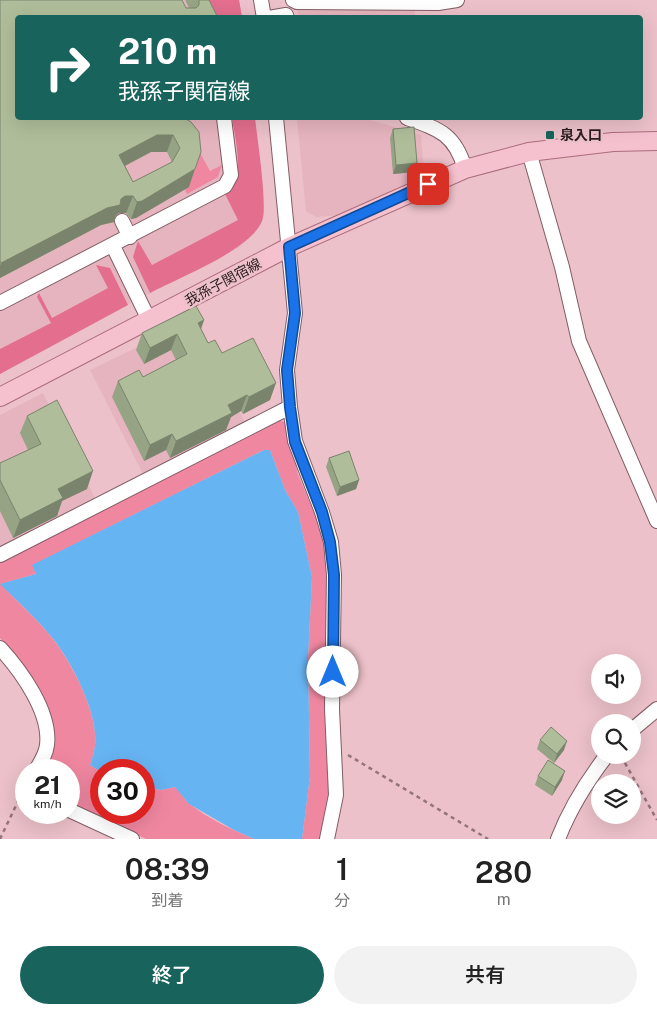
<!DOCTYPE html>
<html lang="ja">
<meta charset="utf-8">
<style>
:root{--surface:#fff;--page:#f2f2f2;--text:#222;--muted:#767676;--accent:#18635b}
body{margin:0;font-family:"Public Sans","Noto Sans JP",sans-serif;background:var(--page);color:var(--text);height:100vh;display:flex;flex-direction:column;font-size:19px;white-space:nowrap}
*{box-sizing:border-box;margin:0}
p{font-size:16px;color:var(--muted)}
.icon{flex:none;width:28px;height:28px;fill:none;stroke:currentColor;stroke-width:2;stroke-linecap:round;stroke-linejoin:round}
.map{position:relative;height:839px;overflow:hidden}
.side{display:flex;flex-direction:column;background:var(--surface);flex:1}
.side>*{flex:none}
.top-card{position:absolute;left:15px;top:15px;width:628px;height:105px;border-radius:5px;box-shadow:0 5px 20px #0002;background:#18635b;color:#fff;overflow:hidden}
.buttons{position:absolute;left:591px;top:654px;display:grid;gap:10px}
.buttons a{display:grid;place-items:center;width:50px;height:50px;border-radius:50%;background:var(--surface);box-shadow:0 5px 20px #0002;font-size:25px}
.speed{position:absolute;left:15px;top:759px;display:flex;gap:10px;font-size:25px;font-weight:700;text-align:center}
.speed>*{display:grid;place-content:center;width:65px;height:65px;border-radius:50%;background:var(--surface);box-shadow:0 5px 20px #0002;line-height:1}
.speed small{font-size:12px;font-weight:400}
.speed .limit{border:8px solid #d22;background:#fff;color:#111}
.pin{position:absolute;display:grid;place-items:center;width:42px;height:42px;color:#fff;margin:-21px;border-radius:10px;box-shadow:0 2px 8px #0006}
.me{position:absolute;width:55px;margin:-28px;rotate:0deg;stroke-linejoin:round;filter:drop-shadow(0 0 4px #0008)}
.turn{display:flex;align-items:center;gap:18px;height:105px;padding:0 20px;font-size:22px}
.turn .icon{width:65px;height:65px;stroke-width:2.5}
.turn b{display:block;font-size:35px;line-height:42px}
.eta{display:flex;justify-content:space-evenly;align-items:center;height:85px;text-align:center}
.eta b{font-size:30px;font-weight:600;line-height:35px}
.button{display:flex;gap:10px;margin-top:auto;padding:10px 20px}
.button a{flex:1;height:58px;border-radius:30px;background:var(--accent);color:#fff;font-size:20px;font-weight:600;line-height:58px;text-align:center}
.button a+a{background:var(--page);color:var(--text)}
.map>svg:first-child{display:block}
</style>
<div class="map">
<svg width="657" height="839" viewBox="0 0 657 839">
<rect width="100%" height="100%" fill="#ecc1c9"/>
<path fill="#e6b4be" d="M0,0H239L242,17L18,18V118H255L264,214L262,221L255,233L238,248L53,343L0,374Z
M294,5L415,6V17H300Z
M297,118H364L421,135L424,175L341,215L316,217L306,211Z
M194,320L246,425L144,476L90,370Z
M43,393L96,500L0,549V415Z"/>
<path fill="#f087a1" d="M181,118L210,171L222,165L218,177L187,194L185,190C203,171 187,140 181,118Z
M280,420L286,423L298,474L327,544L331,794L322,839H302L310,776L308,658L312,577L298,512L285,490L270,450H264L33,565L36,574L1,584C16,601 34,616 49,634C70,659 99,713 95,746C94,753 92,759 90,765L101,772V812H144V787L161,790L175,787C181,792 184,800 191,805C209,819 233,830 254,839H146L69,803V770H45L52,754L20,663L0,638V562Z"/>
<path fill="#e36e8e" d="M205,0H239L242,17H214Z
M232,118H255C257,136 268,208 262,221C251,250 178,278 150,293L133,257L138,241L152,265L238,220L225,194C247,183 235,138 232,118Z
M96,265L110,268L128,305L0,374V349L51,323L37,297L39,293L52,318L108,288Z"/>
<path fill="#67b4f2" d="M264,450H270L285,490L298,512L312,577L308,658L310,776L302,839H254L234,830L189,804L175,787L161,790L144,787V770H101V772L90,765C92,759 94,753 95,746C99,713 70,658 49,634C34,616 16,600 0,584L36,574L32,565Z"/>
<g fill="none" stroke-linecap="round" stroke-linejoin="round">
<defs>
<path id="minor" d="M261,0L264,18
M293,0L297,2L438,3L457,0
M269,18L286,15L287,18
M276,118L295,313L287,370L290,407L295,441L322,512L331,542L334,575L332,709L336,795L327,839
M407,118C439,129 455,134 465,169
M529,152L562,267L579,341L657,521
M122,221L130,237
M113,246L149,320
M0,303L225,186L231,175L224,118
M0,555L290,407
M0,648C21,671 51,712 47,745C46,754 41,762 36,770
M632,730L657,709
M69,810L132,839
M558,839C570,808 587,781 607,755"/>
<path id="major" d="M0,397L289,247L465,169L529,152L613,142L657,141"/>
</defs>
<use href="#minor" stroke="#825d65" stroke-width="16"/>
<use href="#major" stroke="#ab6c7b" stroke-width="20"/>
<path stroke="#93747a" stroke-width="2.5" stroke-dasharray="4 4" stroke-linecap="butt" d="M348,755L488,839
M621,756L657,820
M0,839L21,795L26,790"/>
<use href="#minor" stroke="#fff" stroke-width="14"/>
<use href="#major" stroke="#f6c1ce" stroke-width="18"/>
</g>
<path fill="#96a384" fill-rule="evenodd" d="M0,0L189,8L185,0H209L218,18H18L184,118L189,187L136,218L131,219L126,213H119L116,215L114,222L101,225L0,278ZM151,152H167L172,162L133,182L125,166Z
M393,129L414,172L393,174L390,138Z
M204,320L201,329L208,343L222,353L270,400L243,414L241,411L231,417L226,430L170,458L166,450L144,461L112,397L118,381L143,377L176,360L171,350L144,364L136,350L142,333Z
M27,416L87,489L62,501L57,516L13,538L0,511V463L28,450L20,433Z
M329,458L359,480L356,489L337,496L326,467Z
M540,740L564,750L554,763L537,749Z
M538,776L562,780L552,796L535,785Z"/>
<path fill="#7a846c" d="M157,135H173L167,152H151L113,172L119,155Z
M417,163L414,172L393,174L396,165Z
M195,169L189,187L136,218L131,219L137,202Z
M125,196H133L126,213H119L116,215L114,222L101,225L0,278V266L1,263L121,199Z
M204,320L198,337V323Z
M177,334L171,350L144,364L150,348Z
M276,383L270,400L243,414L249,397Z
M247,395L241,411L231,417L226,430L170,458L176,441L228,405Z
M172,434L166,450L144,461L150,445Z
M93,471L87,489L62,501L57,516L13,538L20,520L58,489Z
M359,480L356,489L337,496L340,487Z
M567,741L564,750L554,763L557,754Z
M565,771L562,780L552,796L555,787Z"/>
<path fill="#afbd9a" stroke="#7a846c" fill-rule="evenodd" d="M0,0H182L186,8H196L199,5V0H209L218,18H18V118H184L191,122L199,132L201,152L195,169L142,201L137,202L133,196H125L121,199L120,205L107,208L1,263L0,261ZM157,135H173L180,148L172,162L133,182L119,155Z
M414,127L417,163L396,165L393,129Z
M196,306L204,320L198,323L208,343L215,340L222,353L253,338L276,383L249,397L247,395L228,405L232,413L176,441L172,434L150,445L118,381L139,370L143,377L187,354L177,334L150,348L142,333Z
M57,400L93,471L58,489L63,498L20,520L0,480V463L41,444L27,416Z
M349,451L359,480L340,487L329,458Z
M551,727L567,741L557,754L540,740Z
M548,760L565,771L555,787L538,776Z"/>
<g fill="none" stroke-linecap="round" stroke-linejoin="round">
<defs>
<path id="route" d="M333,672L334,575L330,542L322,512L295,442L290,407L287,370L295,313L289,247L428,184"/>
</defs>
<use href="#route" stroke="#114b97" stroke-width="12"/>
<use href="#route" stroke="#1a73e8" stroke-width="9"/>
</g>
<rect fill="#18635b" stroke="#ecc1c9" stroke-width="2" x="545" y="130" width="10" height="10" rx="2.5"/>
<g text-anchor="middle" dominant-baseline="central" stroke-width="5" stroke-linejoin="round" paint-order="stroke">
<g font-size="14" font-weight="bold" fill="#2b1b1f" stroke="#ecc1c9" text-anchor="start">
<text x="560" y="135">泉入口</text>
</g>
<g font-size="14" fill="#2b1b1f" stroke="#ecc1c9">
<text transform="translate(223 282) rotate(-28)">我孫子関宿線</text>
</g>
</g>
</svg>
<div class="buttons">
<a><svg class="icon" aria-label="sound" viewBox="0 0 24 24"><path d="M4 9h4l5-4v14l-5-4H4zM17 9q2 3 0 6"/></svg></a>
<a><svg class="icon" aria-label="search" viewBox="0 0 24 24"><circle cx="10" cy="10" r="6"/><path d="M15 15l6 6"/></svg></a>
<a><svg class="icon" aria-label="layers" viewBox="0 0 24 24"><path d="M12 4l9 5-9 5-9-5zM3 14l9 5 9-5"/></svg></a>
</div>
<div class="speed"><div>21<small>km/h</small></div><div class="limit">30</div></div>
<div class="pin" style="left:428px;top:184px;background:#d93025"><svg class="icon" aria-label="arrive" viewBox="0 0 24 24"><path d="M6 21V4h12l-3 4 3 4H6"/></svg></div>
<svg class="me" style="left:333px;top:672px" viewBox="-20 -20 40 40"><circle r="19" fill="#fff"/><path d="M0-13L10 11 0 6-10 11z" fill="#1a73e8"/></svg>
<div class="top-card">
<div class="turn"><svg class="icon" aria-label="right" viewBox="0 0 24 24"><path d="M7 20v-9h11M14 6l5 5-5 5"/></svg><div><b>210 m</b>我孫子関宿線</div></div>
</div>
</div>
<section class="side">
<div class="eta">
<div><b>08:39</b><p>到着</p></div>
<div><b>1</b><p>分</p></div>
<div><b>280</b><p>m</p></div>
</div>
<div class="button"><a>終了</a><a>共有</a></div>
</section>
